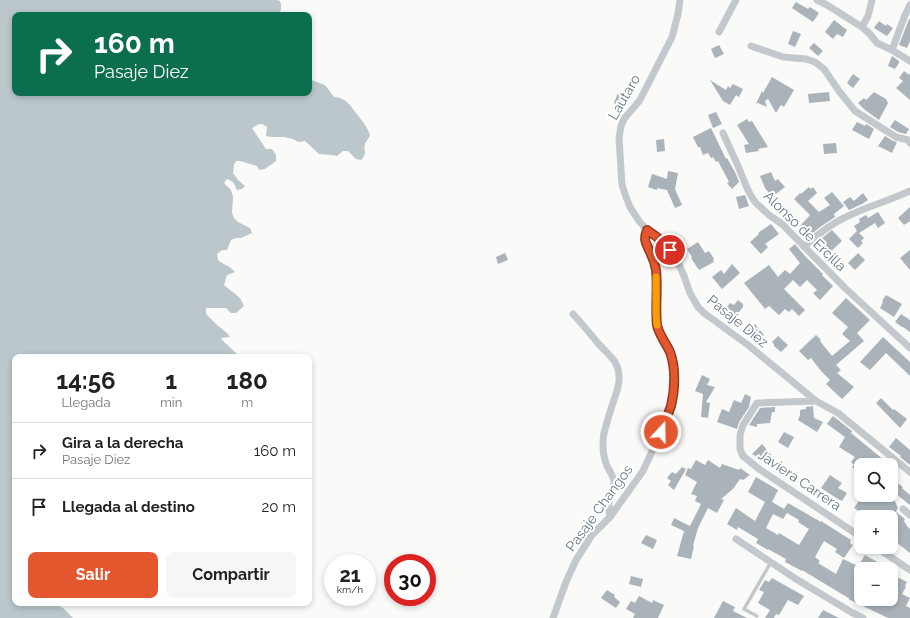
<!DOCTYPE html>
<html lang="es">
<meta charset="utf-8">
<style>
:root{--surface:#fff;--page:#f6f6f6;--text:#222;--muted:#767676;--line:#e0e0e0;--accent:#e4572e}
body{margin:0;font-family:Raleway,sans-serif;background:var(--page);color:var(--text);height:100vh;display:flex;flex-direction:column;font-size:15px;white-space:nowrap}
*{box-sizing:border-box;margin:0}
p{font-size:13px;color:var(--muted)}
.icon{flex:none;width:22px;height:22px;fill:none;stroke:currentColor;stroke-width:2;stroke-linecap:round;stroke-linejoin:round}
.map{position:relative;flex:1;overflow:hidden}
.side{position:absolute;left:12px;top:354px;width:300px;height:252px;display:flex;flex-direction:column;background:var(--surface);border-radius:8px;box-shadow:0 2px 6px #0003}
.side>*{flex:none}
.top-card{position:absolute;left:12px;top:12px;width:300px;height:84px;border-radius:8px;box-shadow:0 2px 6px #0003;background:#0b6e4f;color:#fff;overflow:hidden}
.buttons{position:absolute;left:854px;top:458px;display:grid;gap:8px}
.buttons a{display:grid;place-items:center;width:44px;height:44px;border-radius:8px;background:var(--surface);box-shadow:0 2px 6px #0003;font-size:20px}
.speed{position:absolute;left:324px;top:554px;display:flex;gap:8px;font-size:20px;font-weight:700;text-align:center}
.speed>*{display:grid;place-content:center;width:52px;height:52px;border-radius:50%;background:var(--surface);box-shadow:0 2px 6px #0003;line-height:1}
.speed small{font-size:10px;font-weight:400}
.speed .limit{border:6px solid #d22;background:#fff;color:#111}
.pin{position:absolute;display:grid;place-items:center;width:34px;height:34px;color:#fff;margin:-17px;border:2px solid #fff;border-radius:50%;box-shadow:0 1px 4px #0007}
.me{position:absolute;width:44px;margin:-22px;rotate:21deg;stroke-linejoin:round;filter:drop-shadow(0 0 3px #0008)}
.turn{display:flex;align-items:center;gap:14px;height:84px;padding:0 16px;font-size:18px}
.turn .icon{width:52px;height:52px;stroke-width:2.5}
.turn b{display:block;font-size:28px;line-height:34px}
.eta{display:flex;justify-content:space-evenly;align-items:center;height:68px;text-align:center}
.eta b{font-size:24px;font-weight:700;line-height:28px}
.primary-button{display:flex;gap:8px;margin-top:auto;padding:8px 16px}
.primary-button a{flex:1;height:46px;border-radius:8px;background:var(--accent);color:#fff;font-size:16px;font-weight:700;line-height:46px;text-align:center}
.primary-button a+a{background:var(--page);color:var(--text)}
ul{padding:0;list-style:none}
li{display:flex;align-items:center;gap:12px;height:56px;padding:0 16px;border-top:1px solid var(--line)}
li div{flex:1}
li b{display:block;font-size:15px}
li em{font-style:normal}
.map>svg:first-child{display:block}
</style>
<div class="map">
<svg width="910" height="618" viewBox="0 0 910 618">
<rect width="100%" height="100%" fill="#fafaf8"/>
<path fill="#bbc7cb" d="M0,0H277L280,1C282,6 281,11 279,15H15V93H309V79L325,85L334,97C346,98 349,104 356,113C362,121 367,126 370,135C369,138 366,141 365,144C363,151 368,153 361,160L356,159L348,151H343L337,156L332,155L319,154L305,141L298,142L293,139L284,137H272L266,136L267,127C260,122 259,124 252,128L266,149H272L276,155V161L265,169L259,170L257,166L240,161H236L234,165L233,173L238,180L245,186L242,189L237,190L233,182L227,179L224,183L231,190L233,197L232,213L234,218L238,222L250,228L252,233L241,238H236L231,240L227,250H222L217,254L218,260C224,265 229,265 235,272L227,275L224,285L240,298L244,306L236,313H231L226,308H206V314L217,325L227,333L230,337L221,338L222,340L236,353L238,357H15V603H57V605L63,608L73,618H0Z"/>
<path fill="#aab3b9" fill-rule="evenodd" d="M796,2L808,9L810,7L819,13L813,22L792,8Z
M909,19H910V41L907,48L899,45Z
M834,20L847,30L843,37L837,34L833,39L825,32Z
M879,21L886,26L887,24L893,28L887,36L874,28Z
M793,31L801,34L795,47L788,44Z
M814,43L823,51L818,56L809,48Z
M719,45L724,54L715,58L711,49Z
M892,56L899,61V63L895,69L888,66Z
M904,71L909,75L910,73V100L896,88L903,81L899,78Z
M853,74L860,79L853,88L847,83Z
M772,77L794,90L784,107L781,105L776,113L768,99L765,101L767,107L758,103L756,104L762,91L763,93Z
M710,80L726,90L728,86L730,88L733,84L743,89L739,97L736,95L730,105L723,101Z
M829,92L830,101L809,103L808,94Z
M874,92L886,99L888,103L879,120L865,110L858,103L864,98L866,100Z
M618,93L625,96L621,106L614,103Z
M716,112L722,124L713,128L708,115Z
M747,119L749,122L752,121L768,147L758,149L759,151L746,153L744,145L749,144L737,125Z
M895,120L909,129L906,134L898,132L890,127Z
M857,122L865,126L866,124L874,129L869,139L852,130Z
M711,128L726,159L727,158L735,172L739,182L732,189L727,183L729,182L718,161L716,162L713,157L711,158L708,153L703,155L700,147H698L693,137Z
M885,136L893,141L897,142L892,153L878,146Z
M664,139L665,151L657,152L656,140Z
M836,143L837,153L824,154L823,144Z
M668,171L678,173L675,189L682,205L675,208L667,190L657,188V190L648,187L652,174L667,179Z
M771,172L775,181L778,179L785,187L772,197L765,188L760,176Z
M809,187L811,189L813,187L817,193L808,201L819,212L830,205L824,198L832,192L844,206L834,214L835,217L820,227L809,236L799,227L810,215L794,199L800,193L801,194Z
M863,193L868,200L862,204L849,210L843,202L850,197L854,201Z
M745,195L749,206L739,209L736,197Z
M910,207V221L904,225L898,218Z
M878,212L885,223L878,228L875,223L859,233L864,238L861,241L863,243L858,248L849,239L857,231L854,226L860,222L859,219L866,215L868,218Z
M771,224L779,234L765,244L768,247L761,254L750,242L759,234L758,233Z
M832,230L842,241L827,255L816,243Z
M698,242L705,253L709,251L714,259L713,260L714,262L699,270L691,258L692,257L687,249Z
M795,244L804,255L823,274L822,275L833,286L820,300L813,293L817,290L807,280L800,287L793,280L784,289L805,310L799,316L792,309L789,312L785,309L779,315L769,306L765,309L744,283L769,265L778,277L785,270L790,274L800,263L789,249Z
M910,250V270L900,258Z
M505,253L508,260L498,264L496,257Z
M858,253L865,260L855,270L848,263Z
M732,264L740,273L722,289L712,277L721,270L724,274Z
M886,295L902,304L894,317L880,308L883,302L882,301Z
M846,298L870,320L857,333L864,341L836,365L841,370L837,373L854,387L842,399L826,384L830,380L822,372L811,358L808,360L799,351L816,335L821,340L820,341L832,356L850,341L842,334L848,327L832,313Z
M738,300L743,304V307L734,318L724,311L730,303L734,305Z
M901,314L910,320V332L903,327H902L895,322Z
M755,324L764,335L757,342L747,331Z
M778,336L788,345L781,352L774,346V344L772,342Z
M883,337L910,362V376L886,353L870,370L860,362Z
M702,375L710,379L707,385L715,387L706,402L710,403L708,418L701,417L703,394L695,391Z
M745,394L751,397L749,407L739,422L737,429L717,422L722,409L729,412L734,400L741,403Z
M881,398L893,410L894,409L907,419L900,428L876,403Z
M813,406L814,418L823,422L817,432L798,420L800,415V410L806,409V407Z
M775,407V412H772L770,423L757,424V427L749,425L760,408Z
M833,416L852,431L851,433L890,465H861V475L852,467L854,465L851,462L855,457L839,447L845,437L827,424Z
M784,432L794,437L788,448L778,442Z
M896,438L910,450V465L900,457L901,456L889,447Z
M762,444L772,456L766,461L763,458L761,460L752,454Z
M696,460L705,465L708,460L720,468L722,464L739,470L740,468L750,475L743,480L740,479L733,489L721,499L724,500L717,513L708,508L698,528L693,546H694L691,559L677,556L684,531L671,525L674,518L690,526L701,504L695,501L697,496L691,494L697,482L685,475L688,468L691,469Z
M682,467L686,469L674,490L668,485L671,481L667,478L672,472L676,474Z
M830,475L842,483L838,488L847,493L842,501L838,499L821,488Z
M756,477L778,490L772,502L784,509L788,503L821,522V521L851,540L850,543L853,545L844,558L835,552L837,549L824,541L815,557L820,561L818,563L836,574L843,559L858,566L865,555L890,569H861V599H891V574L907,582L905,586L906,587L902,594L910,598L906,606L910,608V618H888L848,599H850L802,570V571L785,562L786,559L768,549V550L756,543L758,539L738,527L737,530L727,524L736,508L755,521L765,502L748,492ZM787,513L799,520L798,522L809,529L799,545L779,533L778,535L766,528L773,514L783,519Z
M896,482L903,487L902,488L910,495V505L891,490V488Z
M863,495H892L898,508L896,512L905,519L904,521L907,526L910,529V553L891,538V517H867L854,508Z
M646,535L657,540L653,549L641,543Z
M631,576L643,579L641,587L629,584Z
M772,578L804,596L798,605L788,600L779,615L776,614L774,618H765L770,610L758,603L764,592L759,590L765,580L769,582Z
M607,590L615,595L614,597L620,602L616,608L601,598Z
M639,596L652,603L653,600L664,605L658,618H633L635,614L626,609L631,601L635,603Z
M723,601L735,607L733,611L747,618H714Z
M823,610L839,618H818Z"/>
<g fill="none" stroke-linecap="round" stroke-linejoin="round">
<path stroke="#c3c8cc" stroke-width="3.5" d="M757,616L744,609L771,562"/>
<path stroke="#c3c8cc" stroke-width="7" d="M680,0L678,14L672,37L640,100L624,119L621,126L619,138L622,185L626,197L630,207L639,221L647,230L664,243L676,258L684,276L690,293L698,307L704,313L748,345L816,401
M817,0L827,5L862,27L870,34L877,43L892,50L910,61
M862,27L868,16L872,0
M719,32L736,0
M751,46L783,57L806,59L815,62L824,69L839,91L855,111L896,137L908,140L910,143
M892,50L905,15L910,5
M723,133L738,166L747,188L751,196L756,203L769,215L782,224L845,288L910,348
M804,247C816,236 829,225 844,218C865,207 889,201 910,191
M573,314C581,323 589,332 597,342C606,353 619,360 619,377C620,385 616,393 614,400C610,411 607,422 604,433C602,445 603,456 607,466C610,471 613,476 614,481C615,486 611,491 610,496C608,503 609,510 610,517
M903,509L910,515
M861,537L759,469L743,456L740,449V435L743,425L757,403L816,401L838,413L910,472
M736,539L796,579L851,612L863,618
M876,547L910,570
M553,618L566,582L576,560L592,535L610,517L643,471L661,432L670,408L674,391V372L670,352L657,327L656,315V271L652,257L646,244L645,240L647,230"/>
</g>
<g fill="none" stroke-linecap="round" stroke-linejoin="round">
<defs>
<path id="route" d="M661,432C664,423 668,415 671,406C675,390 676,368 670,352C666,343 659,335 657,325C655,306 658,288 656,270C655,264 653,258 650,252C646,243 643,240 647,230L657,237L670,250"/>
</defs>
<use href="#route" stroke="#94391e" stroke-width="10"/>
<use href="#route" stroke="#e4572e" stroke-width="7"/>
<path stroke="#f59e0b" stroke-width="7" d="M656,277V314L657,325"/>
</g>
<g text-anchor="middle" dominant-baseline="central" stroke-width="4" stroke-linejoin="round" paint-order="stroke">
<g font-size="14" fill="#657683" stroke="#fff">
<text transform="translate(624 97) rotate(-60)">Lautaro</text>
<text transform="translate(805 231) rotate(44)">Alonso de Ercilla</text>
<text transform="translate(738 321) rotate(39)">Pasaje Diez</text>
<text transform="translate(800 480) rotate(34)">Javiera Carrera</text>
<text transform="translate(599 508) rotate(-54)">Pasaje Changos</text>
</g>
</g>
</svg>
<div class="buttons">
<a><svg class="icon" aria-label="search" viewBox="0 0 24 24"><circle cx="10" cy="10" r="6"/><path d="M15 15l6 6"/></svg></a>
<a>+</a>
<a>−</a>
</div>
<div class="speed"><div>21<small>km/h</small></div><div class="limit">30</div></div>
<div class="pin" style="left:670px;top:250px;background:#d93025"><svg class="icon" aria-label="arrive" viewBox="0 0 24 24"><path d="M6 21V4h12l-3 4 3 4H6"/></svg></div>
<svg class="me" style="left:661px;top:432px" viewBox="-20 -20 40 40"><circle r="17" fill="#e4572e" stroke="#fff" stroke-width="3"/><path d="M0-11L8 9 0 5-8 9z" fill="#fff"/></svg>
<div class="top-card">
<div class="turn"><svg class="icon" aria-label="right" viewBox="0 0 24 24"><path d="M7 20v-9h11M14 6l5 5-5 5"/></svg><div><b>160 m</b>Pasaje Diez</div></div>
</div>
<section class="side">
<div class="eta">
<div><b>14:56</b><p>Llegada</p></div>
<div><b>1</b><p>min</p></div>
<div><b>180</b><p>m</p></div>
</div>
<ul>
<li><svg class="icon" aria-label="right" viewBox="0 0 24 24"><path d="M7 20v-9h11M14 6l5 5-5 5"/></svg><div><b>Gira a la derecha</b><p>Pasaje Diez</p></div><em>160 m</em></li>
<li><svg class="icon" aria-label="arrive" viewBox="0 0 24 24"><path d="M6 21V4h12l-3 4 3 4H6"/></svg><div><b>Llegada al destino</b></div><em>20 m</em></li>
</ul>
<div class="primary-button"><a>Salir</a><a>Compartir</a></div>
</section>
</div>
